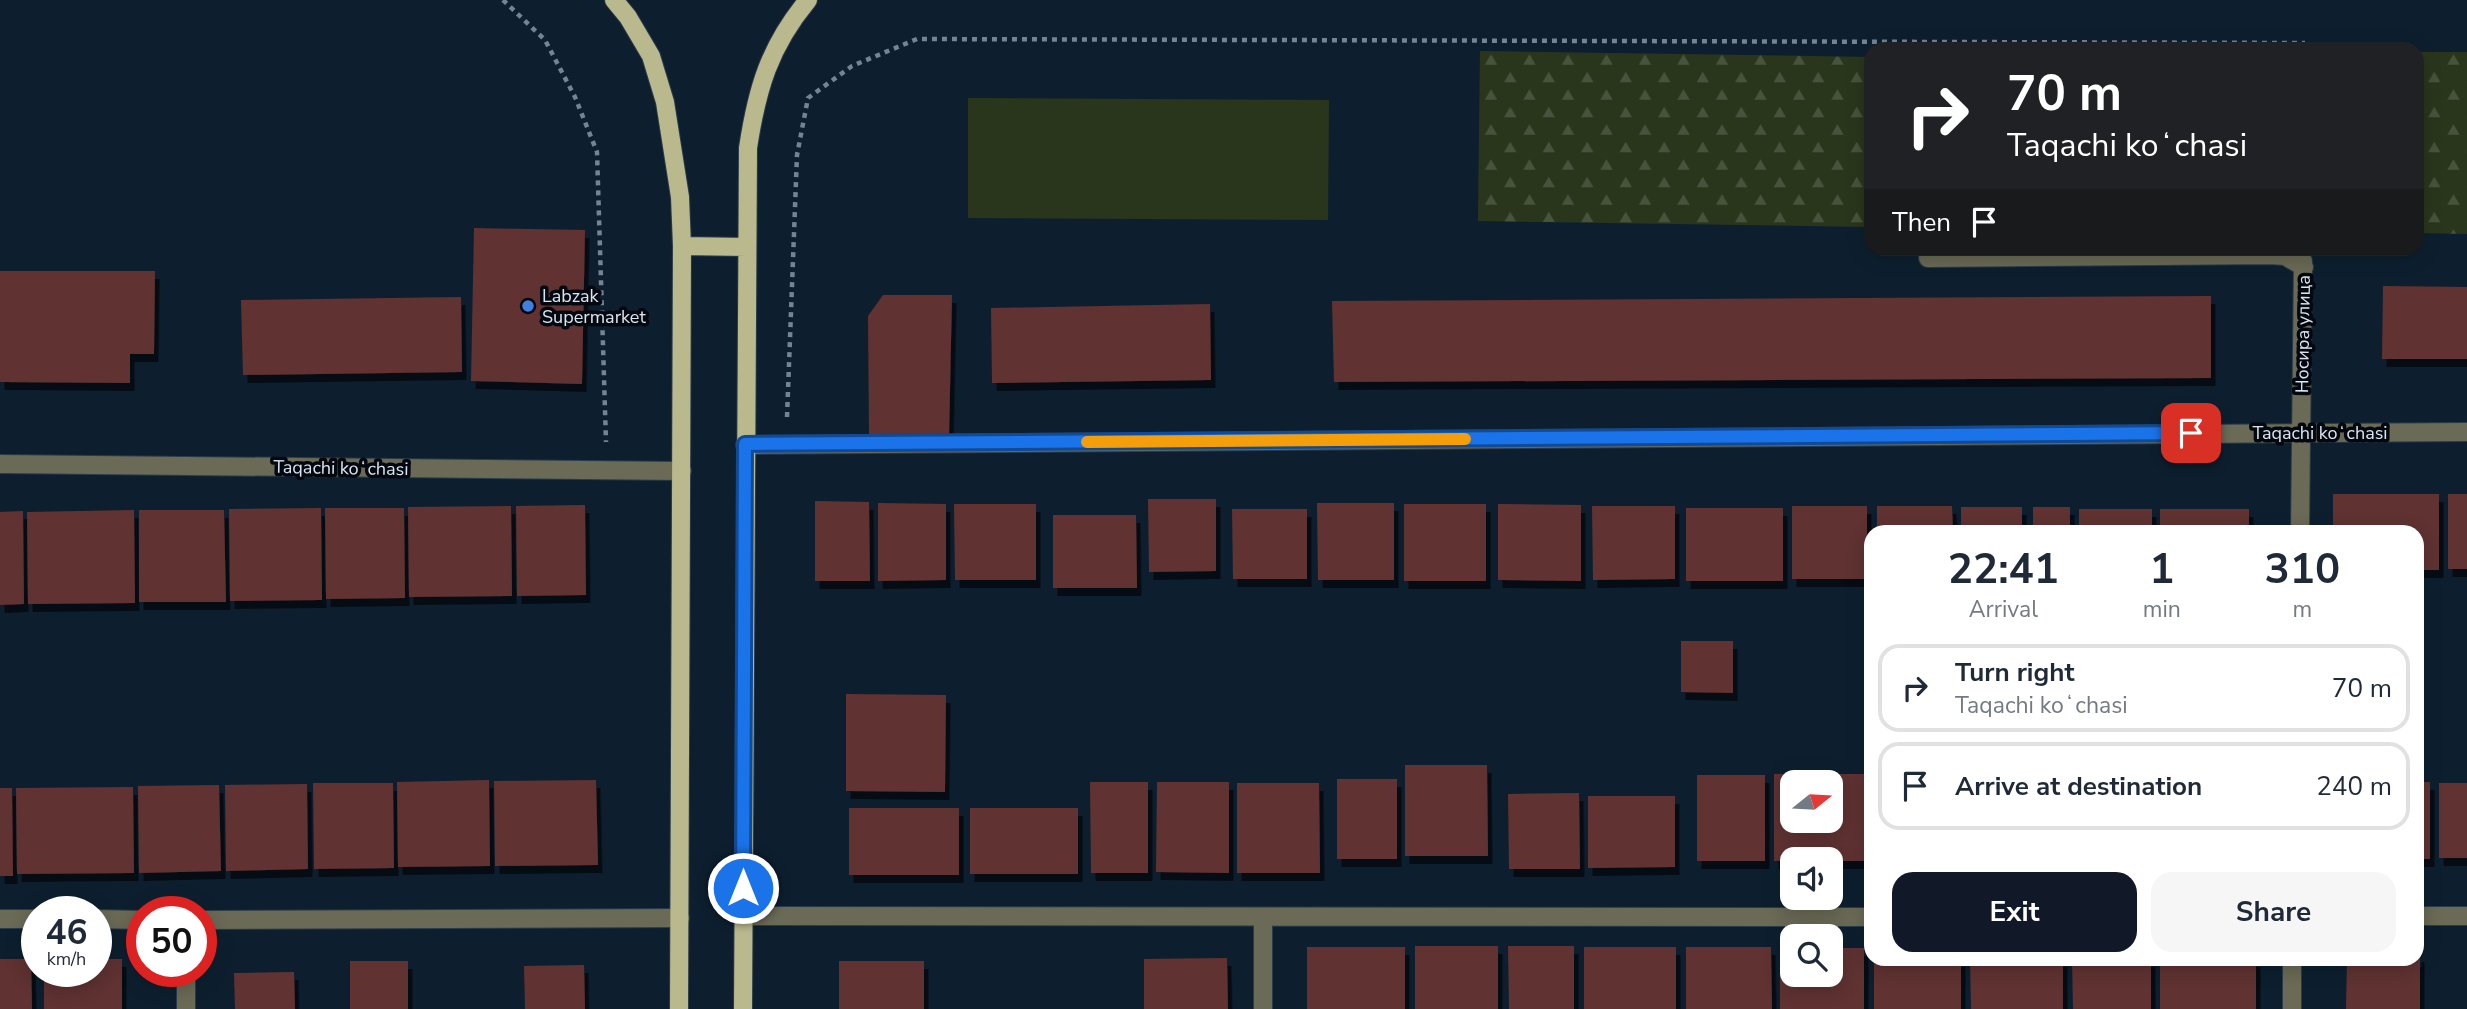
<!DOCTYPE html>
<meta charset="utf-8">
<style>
:root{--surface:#fff;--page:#f6f6f7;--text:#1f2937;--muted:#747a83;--line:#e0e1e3;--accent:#111827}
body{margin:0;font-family:"Nunito Sans",sans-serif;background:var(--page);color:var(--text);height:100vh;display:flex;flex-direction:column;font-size:26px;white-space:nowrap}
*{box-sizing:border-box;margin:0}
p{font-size:23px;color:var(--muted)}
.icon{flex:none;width:38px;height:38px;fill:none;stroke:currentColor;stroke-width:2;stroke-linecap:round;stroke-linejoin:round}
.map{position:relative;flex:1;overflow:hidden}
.drawer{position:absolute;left:1864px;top:525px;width:560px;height:441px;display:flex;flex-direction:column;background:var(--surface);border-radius:21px;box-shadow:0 4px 18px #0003}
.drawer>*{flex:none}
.guide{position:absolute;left:1864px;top:42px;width:560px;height:214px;border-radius:21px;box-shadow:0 4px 18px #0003;background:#202124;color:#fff;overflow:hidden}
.needle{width:46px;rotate:72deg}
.buttons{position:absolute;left:1780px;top:770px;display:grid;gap:14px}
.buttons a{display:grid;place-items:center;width:63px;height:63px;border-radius:14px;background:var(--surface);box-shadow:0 4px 18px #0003;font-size:35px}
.speed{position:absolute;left:21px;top:896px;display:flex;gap:14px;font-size:35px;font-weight:700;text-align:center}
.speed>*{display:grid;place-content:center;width:91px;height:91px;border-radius:50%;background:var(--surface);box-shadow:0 4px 18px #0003;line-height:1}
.speed small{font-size:18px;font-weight:400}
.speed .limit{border:10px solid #d22;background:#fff;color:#111}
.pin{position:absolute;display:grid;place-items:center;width:60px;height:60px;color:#fff;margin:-30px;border-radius:14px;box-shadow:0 4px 10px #0006}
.me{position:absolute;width:77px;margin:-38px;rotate:0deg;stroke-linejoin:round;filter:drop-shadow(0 0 5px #0008)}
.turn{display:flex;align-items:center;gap:24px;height:147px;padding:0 28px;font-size:32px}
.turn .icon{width:91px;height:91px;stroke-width:2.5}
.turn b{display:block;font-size:49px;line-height:60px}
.then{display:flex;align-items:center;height:66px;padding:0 28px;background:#0003;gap:14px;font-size:26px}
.eta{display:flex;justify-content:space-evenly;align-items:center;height:119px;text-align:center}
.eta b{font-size:42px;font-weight:700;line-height:49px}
.primary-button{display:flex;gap:14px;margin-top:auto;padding:14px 28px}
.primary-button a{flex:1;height:80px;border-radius:21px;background:var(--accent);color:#fff;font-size:28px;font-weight:700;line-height:80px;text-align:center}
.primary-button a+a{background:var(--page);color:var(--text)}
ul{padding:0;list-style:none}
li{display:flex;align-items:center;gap:21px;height:88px;margin:0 14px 10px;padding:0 14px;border:4px solid var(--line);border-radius:21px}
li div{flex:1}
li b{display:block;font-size:26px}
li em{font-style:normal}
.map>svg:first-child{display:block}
</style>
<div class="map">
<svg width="2467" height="1009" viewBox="0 0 2467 1009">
<defs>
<pattern id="forest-firs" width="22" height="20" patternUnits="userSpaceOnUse" patternTransform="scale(1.75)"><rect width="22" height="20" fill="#2a361c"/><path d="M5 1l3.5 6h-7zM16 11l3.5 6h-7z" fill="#48533d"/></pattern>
<filter id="shadow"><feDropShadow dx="4.5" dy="8" stdDeviation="0" flood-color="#0009"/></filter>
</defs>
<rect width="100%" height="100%" fill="#0d1f2f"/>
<path fill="url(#forest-firs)" d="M1480,51L1871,57V227L1478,221Z
M2417,52H2467V234L2417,233Z"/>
<path fill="#2a361c" d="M968,98L1329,100L1328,220L968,218Z"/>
<path fill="#613230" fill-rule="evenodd" filter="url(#shadow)" d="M474,228L585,230L582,384L471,381Z
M0,271H155L154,354H130V383L0,382Z
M2383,286L2467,287V359H2382Z
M883,295H952L949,437L869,434L868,316Z
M2211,296V378L1334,382L1332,301Z
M461,297L462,372L243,375L241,300Z
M1210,304L1211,380L992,383L991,308Z
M2333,494H2439V570H2417V532H2333Z
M2448,494H2467V569H2448Z
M1148,499H1216V571L1149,572Z
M815,501L869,502L870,581H815Z
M878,503L946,504V580L878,581Z
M1317,503H1394V580H1318Z
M954,504H1036V580H955Z
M1404,504H1486V581H1404Z
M1498,504L1581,505V581L1498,580Z
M585,505L586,595L517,596L516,506Z
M511,506L512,596L409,597L408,507Z
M1592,506H1675V579L1593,580Z
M1792,506H1867V579H1792Z
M1877,506H1952L1953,532H1877Z
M1961,507H2022V532H1961Z
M2033,507H2070V532H2033Z
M321,508L322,600L230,601L229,509Z
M325,508H404L405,598L326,599Z
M1686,508H1783V581H1686Z
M1232,509H1307V579H1233Z
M2079,509H2152V532H2079Z
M2160,509H2249V532H2160Z
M134,510L135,603L28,604L27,512Z
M139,510H224L226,602H139Z
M23,511L24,604L0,605V512Z
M1053,515H1136L1137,588H1053Z
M1681,641H1733V693L1681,692Z
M846,694L946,695L945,792L846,791Z
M1405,765H1487L1488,856H1405Z
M1774,774H1865V861H1830V859L1774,861ZM1792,782H1830V821H1792Z
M1697,775H1765V861H1697Z
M1337,779H1397V859H1337Z
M489,780L490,866L398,867L397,782Z
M596,780L598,865L495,866L494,781Z
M1090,782H1148V873H1091Z
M1157,782H1229V873L1156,872Z
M2417,782H2430V859H2417Z
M313,783H393L394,868L314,869Z
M1237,783H1319L1320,873H1237Z
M2439,783H2467V858H2439Z
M307,784L308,869L226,871L225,785Z
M219,785L221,871L139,873L138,786Z
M133,787L134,873L17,874L16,788Z
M0,788H12L13,876H0Z
M1579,793L1580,869H1509L1508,794Z
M1588,796H1675V867L1588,868Z
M849,808H959V875H849Z
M970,808H1078V874H970Z
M1415,946H1498V1009H1415Z
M1508,946H1574V1009H1509Z
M1307,947H1405V1009H1307Z
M1584,947H1676V1009H1584Z
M1686,947H1771L1772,1009H1686Z
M1780,948H1792V975H1830V948H1864V1009H1780Z
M2417,954H2420V1009H2346L2347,959H2417Z
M1227,958L1228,1009H1144V959Z
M0,959H31L32,1009H0Z
M96,959H122V1009H44V971H96Z
M1874,959H1961V1009H1874Z
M1970,959H2063V1009H1971Z
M2072,959H2151V1009H2073Z
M2160,959H2256V1009H2160Z
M350,961H408V1009H350Z
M839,961H924V1009H839Z
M584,965L585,1009H525L524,966Z
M294,972L295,1009H235L234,973Z"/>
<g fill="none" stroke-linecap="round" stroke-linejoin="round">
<defs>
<path id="minor" d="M1928,258L2270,255L2285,256L2304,267
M745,445L2467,432
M0,464L682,471
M2300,532L2303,261
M743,916L1871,917
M2417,916H2467
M1263,917V1009
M0,919H37
M96,919L142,920
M201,920L680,918
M186,1009V971
M2292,1009V959"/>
<path id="major" d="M614,0L628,17L651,56L665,102L680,197L682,246L679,1009
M682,246L747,247
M743,1009L748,148C757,89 769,47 808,0"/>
</defs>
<use href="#minor" stroke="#2a3b4a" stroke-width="20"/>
<use href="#major" stroke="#2a3b4a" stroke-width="20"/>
<path stroke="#758492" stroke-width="4.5" stroke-dasharray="5 5" stroke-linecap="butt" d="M503,0L545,40L575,97L597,152L606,442
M787,417L797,155L808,98L852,66L917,39L2305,43"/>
<use href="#minor" stroke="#6a6a56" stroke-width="18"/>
<use href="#major" stroke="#bab88d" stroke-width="18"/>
</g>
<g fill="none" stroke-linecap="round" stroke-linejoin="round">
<defs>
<path id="route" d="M743,888L745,444L2191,433"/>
</defs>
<use href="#route" stroke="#114b97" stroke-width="18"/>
<use href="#route" stroke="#1a73e8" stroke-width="12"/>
<path stroke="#f59e0b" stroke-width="12" d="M1087,442L1465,439"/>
</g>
<circle fill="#3f7fe0" stroke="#03080f" stroke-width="2.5" cx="528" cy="306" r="7"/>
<g text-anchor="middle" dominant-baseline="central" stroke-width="7" stroke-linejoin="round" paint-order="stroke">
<g font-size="18" fill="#dae5f1" stroke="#03080f" text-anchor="start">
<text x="542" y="296">Labzak<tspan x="542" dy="21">Supermarket</tspan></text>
</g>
<g font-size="18" fill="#dae5f1" stroke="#03080f">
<text transform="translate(2303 334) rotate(-89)">Носира улица</text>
<text x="2320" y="433">Taqachi koʻchasi</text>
<text transform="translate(341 468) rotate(1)">Taqachi koʻchasi</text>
</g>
</g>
</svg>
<div class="buttons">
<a><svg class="needle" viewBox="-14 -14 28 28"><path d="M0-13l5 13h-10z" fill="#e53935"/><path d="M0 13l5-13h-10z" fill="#747a83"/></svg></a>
<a><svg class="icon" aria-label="sound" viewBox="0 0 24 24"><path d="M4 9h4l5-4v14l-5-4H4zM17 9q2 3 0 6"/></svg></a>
<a><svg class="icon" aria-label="search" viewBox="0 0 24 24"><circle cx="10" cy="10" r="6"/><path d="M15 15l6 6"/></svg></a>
</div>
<div class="speed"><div>46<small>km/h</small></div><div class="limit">50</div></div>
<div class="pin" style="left:2191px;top:433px;background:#d93025"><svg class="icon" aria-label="arrive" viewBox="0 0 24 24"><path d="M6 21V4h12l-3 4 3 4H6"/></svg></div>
<svg class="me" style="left:743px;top:888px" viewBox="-20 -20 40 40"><circle r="17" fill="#1a73e8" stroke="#fff" stroke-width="3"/><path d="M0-11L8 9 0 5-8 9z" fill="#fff"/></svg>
<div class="guide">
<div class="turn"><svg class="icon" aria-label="right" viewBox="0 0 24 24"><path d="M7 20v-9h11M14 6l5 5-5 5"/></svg><div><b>70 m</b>Taqachi koʻchasi</div></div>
<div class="then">Then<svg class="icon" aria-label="arrive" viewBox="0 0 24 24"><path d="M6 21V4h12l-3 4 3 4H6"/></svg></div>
</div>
<section class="drawer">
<div class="eta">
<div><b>22:41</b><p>Arrival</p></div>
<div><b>1</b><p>min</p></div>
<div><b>310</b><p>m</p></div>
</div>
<ul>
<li><svg class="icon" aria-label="right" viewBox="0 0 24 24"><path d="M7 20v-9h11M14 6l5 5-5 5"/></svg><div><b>Turn right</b><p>Taqachi koʻchasi</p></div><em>70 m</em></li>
<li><svg class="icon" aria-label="arrive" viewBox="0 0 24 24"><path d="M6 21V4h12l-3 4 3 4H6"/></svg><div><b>Arrive at destination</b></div><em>240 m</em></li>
</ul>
<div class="primary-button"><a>Exit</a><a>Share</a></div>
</section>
</div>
